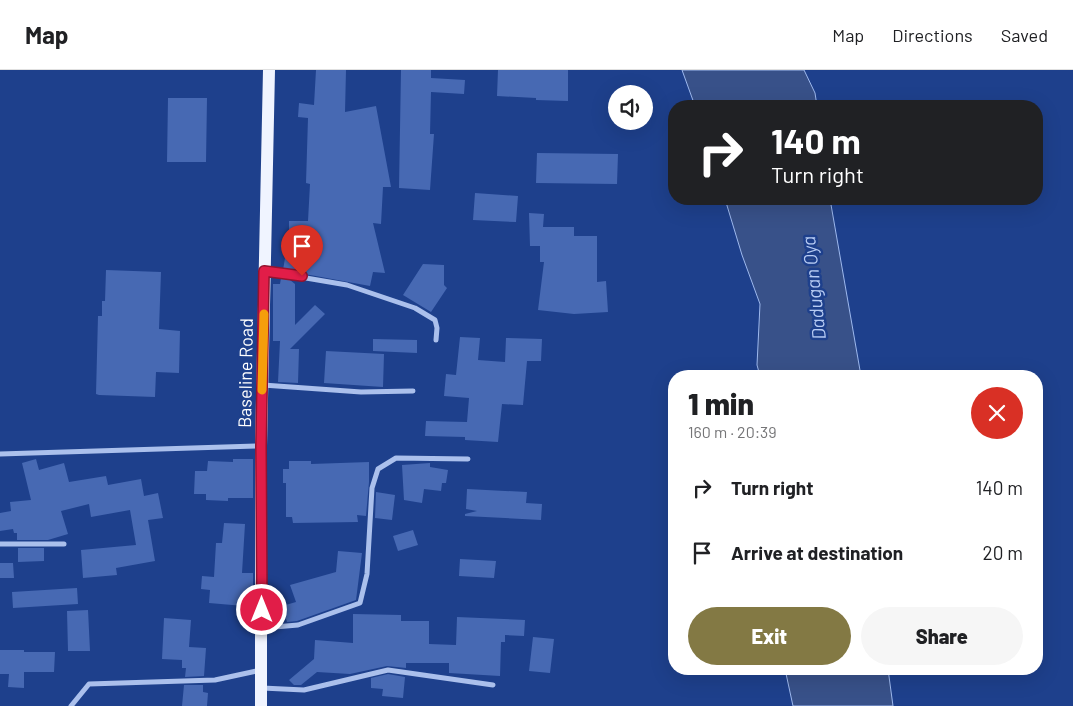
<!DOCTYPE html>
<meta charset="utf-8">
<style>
:root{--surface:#fff;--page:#f6f6f6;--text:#202124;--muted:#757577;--line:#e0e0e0;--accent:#837944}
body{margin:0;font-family:Barlow,sans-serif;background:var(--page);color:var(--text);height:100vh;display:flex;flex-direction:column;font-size:19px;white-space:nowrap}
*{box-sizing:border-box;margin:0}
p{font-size:16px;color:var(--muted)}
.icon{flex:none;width:28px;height:28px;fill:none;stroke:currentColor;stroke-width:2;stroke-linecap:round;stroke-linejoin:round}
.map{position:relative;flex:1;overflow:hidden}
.sheet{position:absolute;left:668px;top:300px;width:375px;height:305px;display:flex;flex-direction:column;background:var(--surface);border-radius:20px;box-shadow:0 5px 20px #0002}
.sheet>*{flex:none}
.banner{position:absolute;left:668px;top:30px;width:375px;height:105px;border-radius:20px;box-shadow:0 5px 20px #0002;background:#202124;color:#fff;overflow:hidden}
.tools{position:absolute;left:608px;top:15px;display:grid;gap:10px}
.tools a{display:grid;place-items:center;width:45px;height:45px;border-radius:50%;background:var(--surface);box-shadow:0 5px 20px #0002;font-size:25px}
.pin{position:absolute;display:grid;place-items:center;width:42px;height:42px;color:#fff;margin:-51px -21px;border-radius:50% 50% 50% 0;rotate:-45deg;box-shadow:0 0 5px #0007}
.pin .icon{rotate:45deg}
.me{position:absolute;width:55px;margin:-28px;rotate:0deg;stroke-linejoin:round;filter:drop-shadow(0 0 4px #0008)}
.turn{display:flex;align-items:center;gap:18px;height:105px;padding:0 20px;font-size:22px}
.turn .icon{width:65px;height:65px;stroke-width:2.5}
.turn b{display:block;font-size:35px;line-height:42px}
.round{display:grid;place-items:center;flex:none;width:52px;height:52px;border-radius:26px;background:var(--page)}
.head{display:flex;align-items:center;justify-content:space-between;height:85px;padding:0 20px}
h1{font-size:30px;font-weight:800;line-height:38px}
.primary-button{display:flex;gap:10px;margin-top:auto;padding:10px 20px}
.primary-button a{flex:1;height:58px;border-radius:30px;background:var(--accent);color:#fff;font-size:20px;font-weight:800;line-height:58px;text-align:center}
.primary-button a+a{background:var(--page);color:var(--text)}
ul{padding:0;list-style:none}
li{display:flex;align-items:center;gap:15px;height:65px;padding:0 20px}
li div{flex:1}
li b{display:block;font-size:19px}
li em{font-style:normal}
header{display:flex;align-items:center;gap:30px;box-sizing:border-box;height:70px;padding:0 25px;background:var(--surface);border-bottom:1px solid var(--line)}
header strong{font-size:24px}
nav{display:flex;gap:28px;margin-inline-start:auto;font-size:18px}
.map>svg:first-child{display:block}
</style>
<header>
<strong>Map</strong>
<nav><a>Map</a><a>Directions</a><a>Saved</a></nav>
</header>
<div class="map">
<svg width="1073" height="636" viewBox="0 0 1073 636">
<rect width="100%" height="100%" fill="#1e408c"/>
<path fill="#385189" stroke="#9eb9ee" d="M682,0H804L815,23L817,36H695Z
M725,129H830L861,306H760L757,295L760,234L742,185Z
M785,599H888L893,636H793Z"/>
<path fill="#4769b3" d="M316,0H346L345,42L376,36L391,117H383L381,154L373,153L385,203L373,202L370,216L283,200L285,188H289V151H308L310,114L306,113L308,48L298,47L299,33L314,35Z
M401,0H431V8L465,10L464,24L431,22L430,64H434L430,120L399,118Z
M498,0H568V31L536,30V28L497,26Z
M168,28H207L206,92H167Z
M537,83L618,84L617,114L536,113Z
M475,123L518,126L516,152L473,150Z
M529,143L544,144L543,157H574V166H597V212L606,211L608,242L574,244L538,240L544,192H540V176H530Z
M423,194L444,195V215L447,218L431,242L403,225Z
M106,200L161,202L159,259L180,261L179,303L156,302L155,327L99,325L96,324L98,246H102V231H105Z
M281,208L290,210L295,214V255L315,235L325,244L290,279H299L298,313L278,312L280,271H273V214H280Z
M460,267L480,268L478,290L505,292L506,268L542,269L541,291H527L523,335L502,334L498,372L465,370V367L425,366L426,351L467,352L469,328L444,326L446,304L456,305Z
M373,269L417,270V283L373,281Z
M326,281L384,284L383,317L324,313Z
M36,389L39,400L64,393L69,412L106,406L108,415L141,409L144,426L158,423L163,448L148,450L155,491L116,498L117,505L83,508L81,480L136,475L130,440L91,447L89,434L61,441L68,464L48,470H17V463H14L13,459L0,461V443L11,441L10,432L31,430L22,393Z
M233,389H253V428H228V431L206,430V424H194L195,401H207L208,391L233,392Z
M289,391H311V394L369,392V412L366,446L357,445L358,452L293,453L292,447H286V413H283V399H289Z
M430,393V397L448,400L446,413H442L441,421L424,419L422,433L404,430L402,395Z
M467,419L527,422L526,433L542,434L541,450L465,446V444L477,441L466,439Z
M376,422L395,425L392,450L375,448Z
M224,453L245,454L242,503H253V521L245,520L244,536L209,533L210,520L201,519L202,506L214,507L216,473H222Z
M413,460L418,475L398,481L393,466Z
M18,478H44V491L18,492Z
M338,481L362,483L356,530L297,551L287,552L282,536L296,532L290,515L336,502Z
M460,489L496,491L494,508L459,506Z
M0,493H13L14,508H0Z
M77,518L78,534L13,538L12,522Z
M88,540L90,581H68L67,541Z
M353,544L401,545V551H429V574L456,575L457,547L525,550L524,566L505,565V572H501L500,606L449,603V593H406V598L387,596L350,604L317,602L301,615H294L289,610L314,589L315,570L353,573Z
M164,548L191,550L189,577L206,578L204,606L185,607L186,598H182V590L162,589Z
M533,567L554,569L550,603L529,601Z
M0,580H24V582H55L54,602H24V618L8,617L9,604H0Z
M388,604L405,607L403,628L382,626L383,619L371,618V608Z
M184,615H203V622L208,623L207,636H182Z"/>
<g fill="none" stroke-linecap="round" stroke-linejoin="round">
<path stroke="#abc0ec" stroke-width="5" d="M265,201L347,215L415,238L435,250L437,258L436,270
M263,315L361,322L413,321
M0,384L259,376
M0,474H64
M263,558L298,555L360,533L367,504L372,418L378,399L396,388L468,389
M262,618L304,620L388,600L493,615
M71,636L89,614L215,610L261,600"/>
<path stroke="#f0f4ff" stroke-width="12" d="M261,636V376L269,0"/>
</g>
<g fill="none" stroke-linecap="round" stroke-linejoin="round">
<defs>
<path id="route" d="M262,540L261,376L264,201L302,206"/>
</defs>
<use href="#route" stroke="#92132f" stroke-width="12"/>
<use href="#route" stroke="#e11d48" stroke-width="9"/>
<path stroke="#f59e0b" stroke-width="9" d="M262,320L264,244"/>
</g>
<g text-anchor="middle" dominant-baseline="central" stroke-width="5" stroke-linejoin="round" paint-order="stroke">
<g font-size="18" fill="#fff" stroke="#1e408c">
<text transform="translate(245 303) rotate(-89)">Baseline Road</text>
</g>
<g font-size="19" font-style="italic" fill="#b7cbf3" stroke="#1e408c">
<text transform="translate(813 218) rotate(-96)">Dadugan Oya</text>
</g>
</g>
</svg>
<div class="tools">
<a><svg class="icon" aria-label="sound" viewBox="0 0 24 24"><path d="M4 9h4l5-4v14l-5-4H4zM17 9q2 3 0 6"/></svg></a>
</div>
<div class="pin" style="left:302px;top:206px;background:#d93025"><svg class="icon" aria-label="arrive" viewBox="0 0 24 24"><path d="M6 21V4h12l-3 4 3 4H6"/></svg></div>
<svg class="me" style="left:262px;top:540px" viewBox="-20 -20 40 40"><circle r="17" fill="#e11d48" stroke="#fff" stroke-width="3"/><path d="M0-11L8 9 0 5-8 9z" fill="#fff"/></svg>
<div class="banner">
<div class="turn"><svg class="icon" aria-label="right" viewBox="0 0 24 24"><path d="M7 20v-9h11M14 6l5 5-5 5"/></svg><div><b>140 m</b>Turn right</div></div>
</div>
<section class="sheet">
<div class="head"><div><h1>1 min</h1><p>160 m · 20:39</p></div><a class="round" style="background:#d93025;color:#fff"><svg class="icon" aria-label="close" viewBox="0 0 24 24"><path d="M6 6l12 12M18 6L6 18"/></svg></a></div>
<ul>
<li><svg class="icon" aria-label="right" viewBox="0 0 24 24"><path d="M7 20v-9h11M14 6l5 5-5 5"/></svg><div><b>Turn right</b></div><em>140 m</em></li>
<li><svg class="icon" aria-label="arrive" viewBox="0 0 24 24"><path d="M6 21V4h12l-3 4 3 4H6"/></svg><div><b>Arrive at destination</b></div><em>20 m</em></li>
</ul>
<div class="primary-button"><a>Exit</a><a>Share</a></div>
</section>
</div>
